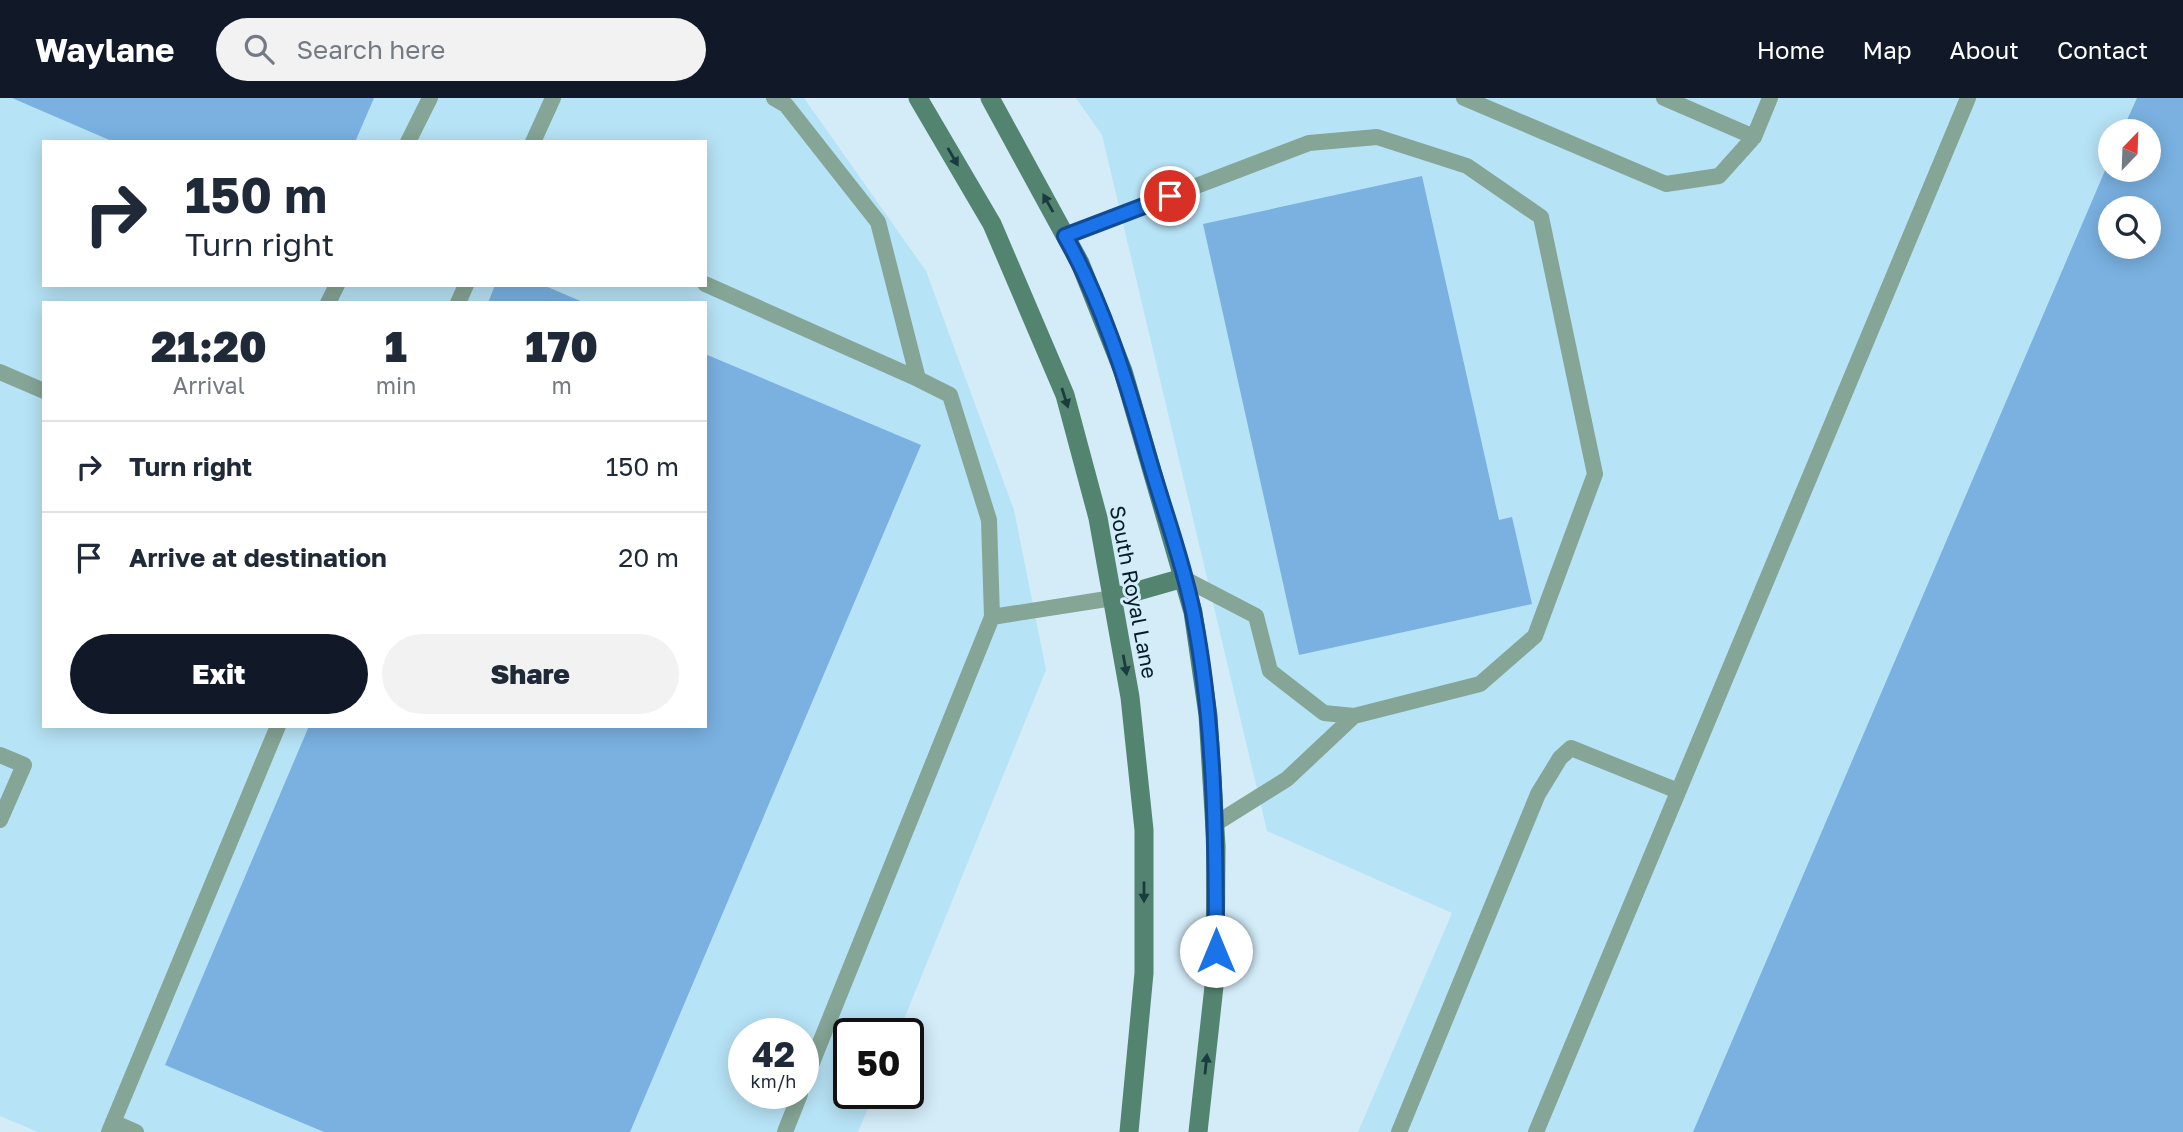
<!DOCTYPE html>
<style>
:root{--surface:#fff;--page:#f2f2f3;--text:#1f2937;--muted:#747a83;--line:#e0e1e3;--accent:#111827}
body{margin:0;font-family:"Golos Text",sans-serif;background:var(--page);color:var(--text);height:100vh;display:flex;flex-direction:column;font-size:26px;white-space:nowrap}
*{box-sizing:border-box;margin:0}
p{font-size:23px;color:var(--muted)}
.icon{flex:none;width:38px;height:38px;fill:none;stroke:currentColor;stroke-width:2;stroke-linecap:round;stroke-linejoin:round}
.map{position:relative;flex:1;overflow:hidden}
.drawer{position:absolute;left:42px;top:203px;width:665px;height:427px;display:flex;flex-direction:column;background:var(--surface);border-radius:0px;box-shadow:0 4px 18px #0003}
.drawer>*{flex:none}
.banner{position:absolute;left:42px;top:42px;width:665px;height:147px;border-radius:0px;box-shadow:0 4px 18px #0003;background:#fff;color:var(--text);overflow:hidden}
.needle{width:46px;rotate:23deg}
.buttons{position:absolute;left:2098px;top:21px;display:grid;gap:14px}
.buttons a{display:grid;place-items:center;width:63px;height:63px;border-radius:50%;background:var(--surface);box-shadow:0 4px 18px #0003;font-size:35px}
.speed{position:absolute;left:728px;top:920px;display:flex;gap:14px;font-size:35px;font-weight:700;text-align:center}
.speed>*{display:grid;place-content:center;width:91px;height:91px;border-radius:50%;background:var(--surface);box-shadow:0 4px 18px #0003;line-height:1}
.speed small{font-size:18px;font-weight:400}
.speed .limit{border:4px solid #111;border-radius:10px;background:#fff;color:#111}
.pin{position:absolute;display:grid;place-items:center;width:60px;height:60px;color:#fff;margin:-30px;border:4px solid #fff;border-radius:50%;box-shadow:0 2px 7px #0007}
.me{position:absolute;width:77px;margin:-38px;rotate:0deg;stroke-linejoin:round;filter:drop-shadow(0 0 5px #0008)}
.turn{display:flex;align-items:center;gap:24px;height:147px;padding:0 28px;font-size:32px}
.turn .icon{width:91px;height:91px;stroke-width:2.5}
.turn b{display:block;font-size:49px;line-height:60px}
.eta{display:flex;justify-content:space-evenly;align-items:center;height:119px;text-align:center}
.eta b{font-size:42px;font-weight:800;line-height:49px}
.button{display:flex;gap:14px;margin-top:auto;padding:14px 28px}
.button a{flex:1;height:80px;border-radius:42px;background:var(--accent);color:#fff;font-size:28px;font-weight:800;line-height:80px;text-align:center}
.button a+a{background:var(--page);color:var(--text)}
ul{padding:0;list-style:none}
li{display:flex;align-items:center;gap:21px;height:91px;padding:0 28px;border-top:2px solid var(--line)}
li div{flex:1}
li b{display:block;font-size:26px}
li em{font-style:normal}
header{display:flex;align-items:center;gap:42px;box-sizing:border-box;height:98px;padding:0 35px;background:var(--accent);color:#fff}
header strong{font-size:33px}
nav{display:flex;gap:38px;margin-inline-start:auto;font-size:24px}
.search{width:490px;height:63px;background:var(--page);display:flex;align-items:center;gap:18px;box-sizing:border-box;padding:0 24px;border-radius:38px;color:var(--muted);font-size:26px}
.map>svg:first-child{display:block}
</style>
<header>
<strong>Waylane</strong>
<div class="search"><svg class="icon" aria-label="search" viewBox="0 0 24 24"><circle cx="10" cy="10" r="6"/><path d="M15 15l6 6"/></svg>Search here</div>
<nav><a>Home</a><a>Map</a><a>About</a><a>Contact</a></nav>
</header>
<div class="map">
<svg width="2183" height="1034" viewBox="0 0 2183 1034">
<rect width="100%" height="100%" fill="#d3ecf8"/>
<path fill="#b7e3f6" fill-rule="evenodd" d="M0,0H804L926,173L1014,412L1046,572L898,936H849V996H874L858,1034H38L0,1018ZM44,44H705V187H44ZM44,205H705V628H44ZM744,936H803V996H744Z
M1076,0H2183V1034H1358L1452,815L1267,733L1102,37ZM2110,33H2149V72H2110ZM2110,110H2149V149H2110Z"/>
<path fill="#7ab1e1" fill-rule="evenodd" d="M12,0H374L355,44H114Z
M2137,0H2183V1034H1693L2110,61V72H2149V33H2122ZM2110,110H2149V149H2110Z
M1422,78L1499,422L1512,419L1532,506L1299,557L1203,126Z
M495,187H543L585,205H488Z
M705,256L921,347L630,1034H324L165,967L309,628H705Z"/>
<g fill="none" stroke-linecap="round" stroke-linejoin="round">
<path stroke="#85a596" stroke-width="16" d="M774,0L786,7L878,124L918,281L950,297L989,422L992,519
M1464,0L1666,86L1719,78L1754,39L1770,0
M1664,0L1754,39
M408,44L430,0
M533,44L553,0
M1065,138L1309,45L1377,39L1467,68L1541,119L1595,376L1535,538L1480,586L1354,618L1324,615L1270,573L1256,518L1183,480
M705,186L918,281
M328,205L337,187
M458,205L466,187
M0,274L44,293
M0,657L24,667L0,722
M1215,726L1287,681L1354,618
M803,987L992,519L1113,500
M113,1024L136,1034
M109,1034L278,628
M785,1034L800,996
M1399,1034L1538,696L1560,660L1571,650L1678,693
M1536,1034L1968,0"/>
<path stroke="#538470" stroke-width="19" d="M918,0L992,126L1065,297L1098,420L1130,599L1144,732V875L1129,1034
M990,0L1080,165L1123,273L1193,514L1208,617L1216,748L1215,879L1198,1034
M1113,500L1183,480"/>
</g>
<defs><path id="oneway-solid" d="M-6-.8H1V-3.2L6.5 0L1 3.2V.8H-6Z" transform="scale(1.75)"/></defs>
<g fill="#1a3c3e">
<use href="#oneway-solid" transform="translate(953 59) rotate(60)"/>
<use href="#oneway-solid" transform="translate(1048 105) rotate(-119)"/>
<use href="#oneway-solid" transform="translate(1065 300) rotate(72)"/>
<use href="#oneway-solid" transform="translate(1125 567) rotate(80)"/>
<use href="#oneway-solid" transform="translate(1144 794) rotate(90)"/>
<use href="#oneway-solid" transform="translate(1206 966) rotate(-84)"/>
</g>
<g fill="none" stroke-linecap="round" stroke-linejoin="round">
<defs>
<path id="route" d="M1170,98L1065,138C1102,204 1125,278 1146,351C1161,405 1182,459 1193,514C1215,625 1216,740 1216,853"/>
</defs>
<use href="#route" stroke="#114b97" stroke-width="18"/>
<use href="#route" stroke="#1a73e8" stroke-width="12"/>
</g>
<g text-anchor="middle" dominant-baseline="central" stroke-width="6" stroke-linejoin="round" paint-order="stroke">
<g font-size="21" fill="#021d28" stroke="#d3ecf8">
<text transform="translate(1134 494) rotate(79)">South Royal Lane</text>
</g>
</g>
</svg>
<div class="buttons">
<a><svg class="needle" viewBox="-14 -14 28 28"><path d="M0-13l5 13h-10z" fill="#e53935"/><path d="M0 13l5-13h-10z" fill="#747a83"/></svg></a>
<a><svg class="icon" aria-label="search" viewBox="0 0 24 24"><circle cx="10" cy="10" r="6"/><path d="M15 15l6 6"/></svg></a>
</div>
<div class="speed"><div>42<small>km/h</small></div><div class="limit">50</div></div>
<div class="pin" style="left:1170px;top:98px;background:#d93025"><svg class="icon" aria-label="arrive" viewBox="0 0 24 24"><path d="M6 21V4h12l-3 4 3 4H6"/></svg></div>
<svg class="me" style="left:1216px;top:853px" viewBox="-20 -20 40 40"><circle r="19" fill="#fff"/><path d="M0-13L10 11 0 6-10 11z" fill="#1a73e8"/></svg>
<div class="banner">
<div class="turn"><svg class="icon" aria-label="right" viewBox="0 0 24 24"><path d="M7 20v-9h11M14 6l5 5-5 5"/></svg><div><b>150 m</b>Turn right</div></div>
</div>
<section class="drawer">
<div class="eta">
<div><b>21:20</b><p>Arrival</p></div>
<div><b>1</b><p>min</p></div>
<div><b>170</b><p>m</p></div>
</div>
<ul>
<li><svg class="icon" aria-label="right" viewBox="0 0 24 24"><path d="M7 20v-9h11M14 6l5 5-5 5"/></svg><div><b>Turn right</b></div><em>150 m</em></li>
<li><svg class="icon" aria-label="arrive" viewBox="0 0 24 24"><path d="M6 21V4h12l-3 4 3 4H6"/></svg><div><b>Arrive at destination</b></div><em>20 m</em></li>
</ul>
<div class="button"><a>Exit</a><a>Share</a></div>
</section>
</div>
